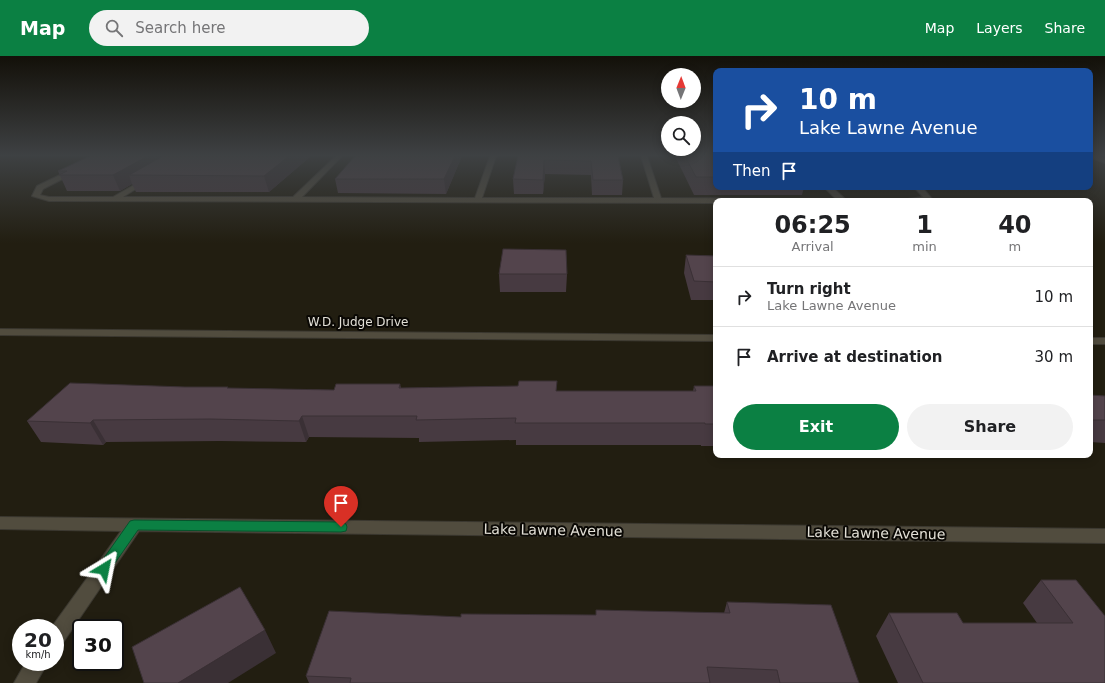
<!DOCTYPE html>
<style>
:root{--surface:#fff;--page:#f2f2f2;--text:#202124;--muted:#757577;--line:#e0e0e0;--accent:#0b8043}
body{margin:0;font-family:"DejaVu Sans",sans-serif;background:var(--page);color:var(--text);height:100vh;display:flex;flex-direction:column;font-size:15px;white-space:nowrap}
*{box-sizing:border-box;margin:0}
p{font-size:13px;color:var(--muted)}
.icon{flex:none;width:22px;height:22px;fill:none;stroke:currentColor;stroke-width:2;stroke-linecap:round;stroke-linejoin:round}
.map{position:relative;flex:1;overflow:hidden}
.side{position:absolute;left:713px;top:142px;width:380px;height:260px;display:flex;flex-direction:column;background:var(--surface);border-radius:8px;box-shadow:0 2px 10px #0003}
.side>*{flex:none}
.top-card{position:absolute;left:713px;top:12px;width:380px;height:122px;border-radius:8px;box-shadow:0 2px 10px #0003;background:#1a4fa0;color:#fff;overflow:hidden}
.needle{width:26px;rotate:1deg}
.buttons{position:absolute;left:661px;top:12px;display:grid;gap:8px}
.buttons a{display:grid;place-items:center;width:40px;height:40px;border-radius:50%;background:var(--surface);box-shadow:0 2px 10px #0003;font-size:20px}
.speed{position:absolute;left:12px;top:563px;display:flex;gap:8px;font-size:20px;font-weight:700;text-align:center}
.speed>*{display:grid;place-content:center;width:52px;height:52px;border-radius:50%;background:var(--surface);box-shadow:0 2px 10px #0003;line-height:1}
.speed small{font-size:10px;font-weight:400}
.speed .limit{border:2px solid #111;border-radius:6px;background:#fff;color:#111}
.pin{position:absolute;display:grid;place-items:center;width:34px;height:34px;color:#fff;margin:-41px -17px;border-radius:50% 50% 50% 0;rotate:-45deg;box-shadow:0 0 4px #0007}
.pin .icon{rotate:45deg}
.me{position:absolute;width:44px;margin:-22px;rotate:35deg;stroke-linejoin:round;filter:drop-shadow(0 0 3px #0008)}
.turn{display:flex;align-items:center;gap:14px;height:84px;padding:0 20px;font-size:18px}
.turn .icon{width:52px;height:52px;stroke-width:2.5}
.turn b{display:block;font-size:28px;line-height:34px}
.then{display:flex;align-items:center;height:38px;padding:0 20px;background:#0003;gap:8px;font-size:15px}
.eta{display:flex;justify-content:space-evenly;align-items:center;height:68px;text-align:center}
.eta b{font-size:24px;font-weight:600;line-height:28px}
.cta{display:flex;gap:8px;margin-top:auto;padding:8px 20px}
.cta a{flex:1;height:46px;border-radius:24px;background:var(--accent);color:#fff;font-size:16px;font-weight:600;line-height:46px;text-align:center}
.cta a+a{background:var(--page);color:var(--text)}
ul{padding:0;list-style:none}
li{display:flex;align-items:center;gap:12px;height:60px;padding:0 20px;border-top:1px solid var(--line)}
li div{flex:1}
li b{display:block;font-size:15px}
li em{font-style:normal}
header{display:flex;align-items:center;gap:24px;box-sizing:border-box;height:56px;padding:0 20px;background:var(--accent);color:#fff}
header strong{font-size:19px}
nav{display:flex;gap:22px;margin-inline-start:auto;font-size:14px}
.search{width:280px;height:36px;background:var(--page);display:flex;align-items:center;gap:10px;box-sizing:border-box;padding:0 14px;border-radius:22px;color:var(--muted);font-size:15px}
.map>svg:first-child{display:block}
</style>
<header>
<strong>Map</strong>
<div class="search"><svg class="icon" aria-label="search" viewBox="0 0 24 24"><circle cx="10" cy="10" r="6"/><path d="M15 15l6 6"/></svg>Search here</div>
<nav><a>Map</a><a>Layers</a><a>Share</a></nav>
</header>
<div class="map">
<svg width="1105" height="627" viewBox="0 0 1105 627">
<rect width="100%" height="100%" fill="#221e11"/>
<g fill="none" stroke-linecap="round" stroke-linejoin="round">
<defs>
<path id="minor" d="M100,100H107L43,133L40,139L49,141H113L148,121L150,122V124L123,141H293L336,100H342L302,141L475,142L490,100H496L482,142H654L641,100H647L661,142L836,143L824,131H832L845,143H882L886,145H716V147L49,145L32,140L37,130Z
M1090,100H1097L1105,103V107L1090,101Z
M914,131H922L932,143L931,145H904L908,143L923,141Z
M0,273L716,279V285L0,279Z
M1090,282H1105V288H1090Z
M0,461L1105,473V487L139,475L62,588L55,591V572H51L121,475L0,473Z
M26,606H48L36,627H14Z"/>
</defs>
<use href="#minor" stroke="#3b3830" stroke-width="2"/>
<use href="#minor" fill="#514c3e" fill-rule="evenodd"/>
</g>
<path fill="#473a41" d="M311,100L269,136H136L132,128L120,135H67L58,115Z
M462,100L446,138L338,137L335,123Z
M518,100H618L623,124L622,139H592L591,119L545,118L543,138H514L513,123Z
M675,100H716V131H804L802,139H694Z
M686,199L716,200V244H691L684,217Z
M499,218H567L566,236H500Z
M400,328L401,332L557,335H693L694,330H716V390H701V389H516V384L419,386V382L309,381L306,386L220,385L106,386L103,389L41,386L27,365L185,331L334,334Z
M1090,339L1105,340V387L1090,386Z
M1041,524H1076L1105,627H898L876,580L889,557L963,567H1037L1023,547Z
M727,546L859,627H309L306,620L461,561L596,559V554L724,557Z"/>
<path fill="#3a3035" d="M148,100H181L129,119L132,128L120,135L113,119Z
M289,100H311L269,136L264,120Z
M455,100H462L446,138L444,123Z
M544,104L545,118L543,138V124Z
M302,360L309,381L306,386L299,365Z
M93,364L106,386L103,389L90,367Z
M265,574L276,597L228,627H178Z"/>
<path fill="#53444c" stroke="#3a3035" d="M90,100H148L113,119H59L67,115H58Z
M163,100H289L264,120L129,119Z
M355,100H455L444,123H335Z
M518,100H618L623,124H593L591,105L544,104L543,124L513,123Z
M685,100H716V121H696Z
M503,193L566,194L567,218H499Z
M686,199L716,200V226L694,225Z
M519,325H557L556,335H696L694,330H716V368H705V367H515L516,362L416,364L417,360H302L299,365L210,363L93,364L90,367L27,365L70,327L185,331H228L227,332L334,334L336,328H400L399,332L518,330Z
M1090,339L1105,340V364H1090Z
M1041,524H1076L1105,560V627H923L889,557H957L963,567H1073Z
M240,531L265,574L178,627H144L132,591Z
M727,546L831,549L859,627H780L777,614L707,611L710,627H350L351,622L306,620L329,555L461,561V558L596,559V554L730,557Z"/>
<linearGradient id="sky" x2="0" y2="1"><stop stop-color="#131009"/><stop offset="0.53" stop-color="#3e4143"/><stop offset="1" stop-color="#3e4143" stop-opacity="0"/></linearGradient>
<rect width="1105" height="187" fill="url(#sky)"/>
<path fill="#0b8043" stroke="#07532c" d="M134,464L341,466L346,468L347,471L346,475L341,476L138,474L108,517L104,518L99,517L97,513L99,509L130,465Z"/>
<g text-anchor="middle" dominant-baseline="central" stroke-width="4" stroke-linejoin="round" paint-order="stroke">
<g font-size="12" fill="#e3e0d7" stroke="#0a0804">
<text x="358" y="266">W.D. Judge Drive</text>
</g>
<g font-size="14" fill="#e3e0d7" stroke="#0a0804">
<text transform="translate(553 474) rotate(1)">Lake Lawne Avenue</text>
<text transform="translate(876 477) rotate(1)">Lake Lawne Avenue</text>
</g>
</g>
</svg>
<div class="buttons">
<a><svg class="needle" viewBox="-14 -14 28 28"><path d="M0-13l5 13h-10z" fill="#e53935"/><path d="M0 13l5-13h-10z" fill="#757577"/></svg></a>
<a><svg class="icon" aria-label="search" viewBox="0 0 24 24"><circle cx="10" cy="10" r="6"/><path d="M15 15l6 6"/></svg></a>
</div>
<div class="speed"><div>20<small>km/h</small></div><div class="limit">30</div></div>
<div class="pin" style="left:341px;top:471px;background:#d93025"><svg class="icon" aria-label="arrive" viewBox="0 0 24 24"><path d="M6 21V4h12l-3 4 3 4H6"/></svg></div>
<svg class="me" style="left:104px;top:513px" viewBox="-20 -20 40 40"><path d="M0-17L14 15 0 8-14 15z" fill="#0b8043" stroke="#fff" stroke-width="4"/></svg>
<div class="top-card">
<div class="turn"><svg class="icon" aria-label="right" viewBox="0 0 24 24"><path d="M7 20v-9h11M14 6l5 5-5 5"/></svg><div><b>10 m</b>Lake Lawne Avenue</div></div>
<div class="then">Then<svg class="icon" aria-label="arrive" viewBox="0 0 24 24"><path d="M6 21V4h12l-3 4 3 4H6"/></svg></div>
</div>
<section class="side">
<div class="eta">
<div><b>06:25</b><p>Arrival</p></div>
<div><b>1</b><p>min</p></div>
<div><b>40</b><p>m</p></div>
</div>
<ul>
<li><svg class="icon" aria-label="right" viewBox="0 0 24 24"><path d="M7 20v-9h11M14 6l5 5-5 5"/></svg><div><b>Turn right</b><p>Lake Lawne Avenue</p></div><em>10 m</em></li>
<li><svg class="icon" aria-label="arrive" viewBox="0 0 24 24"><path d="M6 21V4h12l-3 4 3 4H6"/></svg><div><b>Arrive at destination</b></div><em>30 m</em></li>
</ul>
<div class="cta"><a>Exit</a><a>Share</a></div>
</section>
</div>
